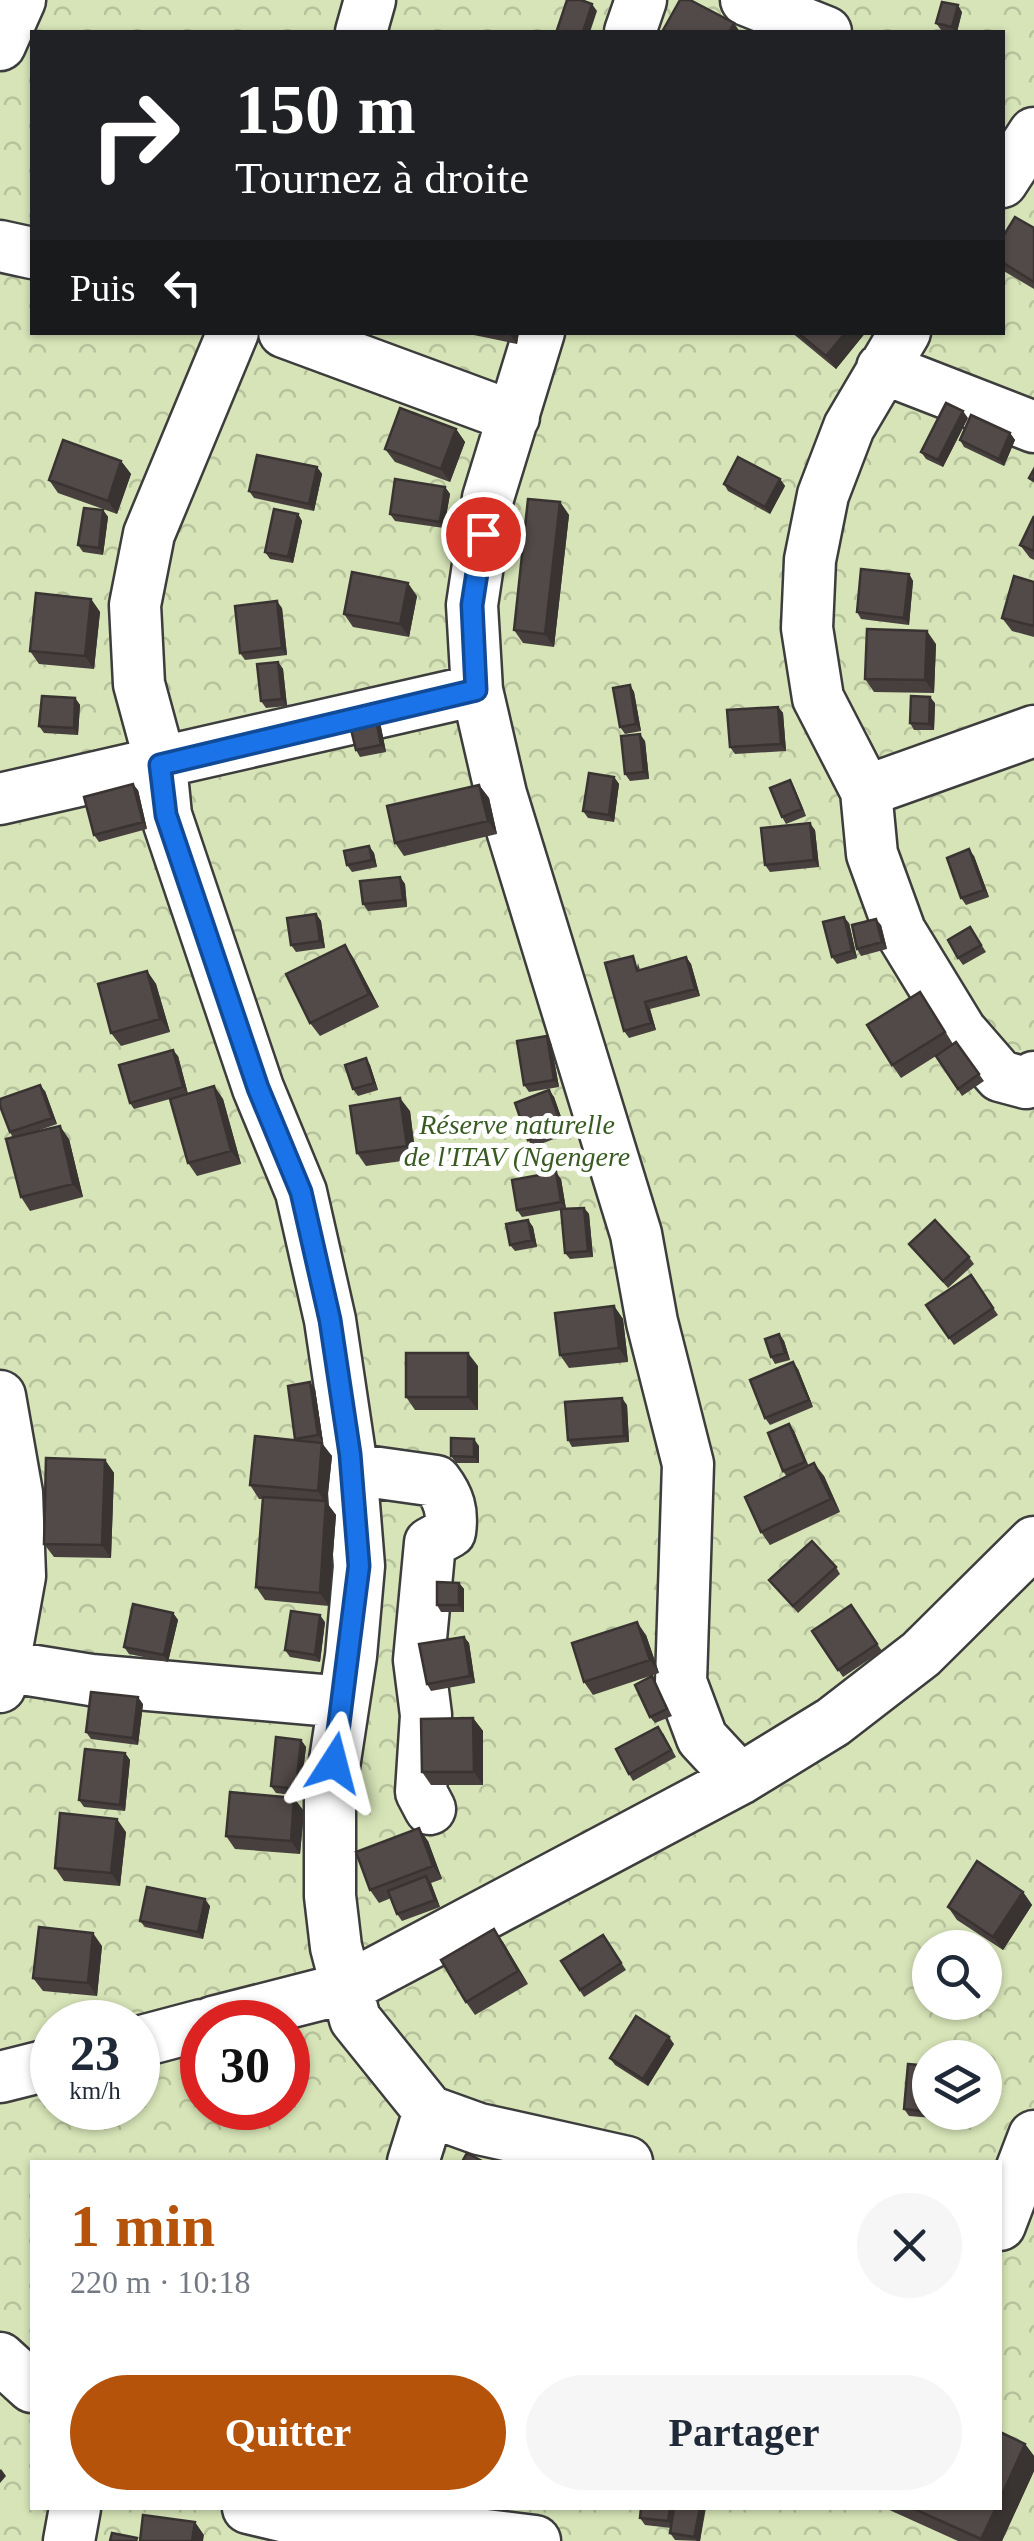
<!DOCTYPE html>
<html lang="fr">
<meta charset="utf-8">
<style>
:root{--surface:#fff;--page:#f6f6f7;--text:#1f2937;--muted:#747a83;--accent:#b45309}
body{margin:0;font-family:"Times New Roman",serif;background:var(--page);color:var(--text);height:100vh;display:flex;flex-direction:column;font-size:38px;white-space:nowrap}
*{box-sizing:border-box;margin:0}
p{font-size:32px;color:var(--muted)}
.icon{flex:none;width:55px;height:55px;fill:none;stroke:currentColor;stroke-width:2;stroke-linecap:round;stroke-linejoin:round}
.map{position:relative;flex:1;overflow:hidden}
.drawer{position:absolute;left:30px;top:2160px;width:972px;height:350px;display:flex;flex-direction:column;background:var(--surface);border-radius:0px;box-shadow:0 2px 8px #0004}
.drawer>*{flex:none}
.hud{position:absolute;left:30px;top:30px;width:975px;height:305px;border-radius:0px;box-shadow:0 2px 8px #0004;background:#202124;color:#fff;overflow:hidden}
.tools{position:absolute;left:912px;top:1930px;display:grid;gap:20px}
.tools a{display:grid;place-items:center;width:90px;height:90px;border-radius:50%;background:var(--surface);box-shadow:0 2px 8px #0004;font-size:50px}
.speed{position:absolute;left:30px;top:2000px;display:flex;gap:20px;font-size:50px;font-weight:700;text-align:center}
.speed>*{display:grid;place-content:center;width:130px;height:130px;border-radius:50%;background:var(--surface);box-shadow:0 2px 8px #0004;line-height:1}
.speed small{font-size:25px;font-weight:400}
.speed .limit{border:15px solid #d22;background:#fff;color:#111}
.pin{position:absolute;display:grid;place-items:center;width:85px;height:85px;color:#fff;margin:-42px;border:5px solid #fff;border-radius:50%;box-shadow:0 2px 10px #0007}
.me{position:absolute;width:110px;margin:-55px;rotate:9deg;stroke-linejoin:round;filter:drop-shadow(0 0 8px #0008)}
.turn{display:flex;align-items:center;gap:35px;height:210px;padding:0 40px;font-size:45px}
.turn .icon{width:130px;height:130px;stroke-width:2.5}
.turn b{display:block;font-size:70px;line-height:85px}
.then{display:flex;align-items:center;height:95px;padding:0 40px;background:#0003;gap:20px;font-size:38px}
.round{display:grid;place-items:center;flex:none;width:105px;height:105px;border-radius:52px;background:var(--page)}
.summary{display:flex;align-items:center;justify-content:space-between;height:170px;padding:0 40px}
h1{font-size:60px;font-weight:800;line-height:75px;color:var(--accent)}
.cta{display:flex;gap:20px;margin-top:auto;padding:20px 40px}
.cta a{flex:1;height:115px;border-radius:60px;background:var(--accent);color:#fff;font-size:40px;font-weight:800;line-height:115px;text-align:center}
.cta a+a{background:var(--page);color:var(--text)}
.map>svg:first-child{display:block}
</style>
<div class="map">
<svg width="1034" height="2541" viewBox="0 0 1034 2541">
<defs>
<pattern id="park-crowns" width="20" height="18" patternUnits="userSpaceOnUse" patternTransform="scale(2.5)"><rect width="20" height="18" fill="#d6e4b7"/><path d="M2 6a3 3 0 1 1 6 0M12 15a3 3 0 1 1 6 0" fill="none" stroke="#b6c29c"/></pattern>
</defs>
<rect width="100%" height="100%" fill="#fdf6ea"/>
<path fill="url(#park-crowns)" fill-rule="evenodd" d="M0,0H1034V2541H0ZM32,32H1002V332H32ZM930,1948H985V2002H930ZM52,2022H138V2108H52ZM202,2022H288V2108H202ZM930,2058H985V2112H930ZM32,2162H1000V2508H32Z"/>
<g fill="none" stroke-linecap="round" stroke-linejoin="round">
<defs>
<path id="street" d="M746,0L826,32
M361,32L370,0
M630,32L641,0
M0,45L20,0
M1002,182L1034,133
M0,246L32,253
M233,332L149,534L135,605L139,684L161,765L166,815L258,1088L301,1192L330,1320L350,1454L359,1566L351,1656L330,1793V1896L336,1947L355,2019L429,2111L479,2129L627,2162
M284,332L514,417
M539,332L488,498L472,605L477,690L501,794L636,1234L652,1322L688,1464L681,1682L702,1738L740,1779
M905,332L849,427L823,495L810,560L807,628L818,698L866,791L872,854L900,931L961,1031L1000,1076L1026,1083L1034,1077
M882,368L1034,427
M866,791L1034,731
M0,799L477,690
M0,1396L17,1493L20,1576L0,1687
M351,1469L436,1481C449,1498 453,1511 450,1532L430,1543L419,1660L426,1715L421,1792L430,1809
M4,1666L91,1680L344,1702
M213,2022L346,1988L740,1779L833,1722L921,1654L1034,1542
M138,2042L202,2025
M0,2077L52,2064
M413,2162L429,2111
M1000,2225L1034,2136
M0,2358L32,2387
M248,2508L367,2536L403,2525L535,2541
M69,2541L75,2508"/>
</defs>
<use href="#street" stroke="#3d3d3d" stroke-width="55"/>
<use href="#street" stroke="#fff" stroke-width="50"/>
</g>
<path fill="#47403e" d="M962,12L957,32L941,30L936,23Z
M1034,228V289L1002,270V238Z
M468,332H519L517,344L469,334Z
M791,332H866L836,369Z
M968,418L943,467L926,459L921,452Z
M456,429L465,442L450,482L395,462L385,449Z
M1010,433L1015,440L1004,466L964,447L960,440Z
M121,461L131,474L117,514L58,493L49,480Z
M317,467L322,474L314,511L254,498L249,491Z
M780,479L785,486L770,514L728,491L724,484Z
M445,487L450,494L444,528L395,521L390,514Z
M560,502L569,515L554,647L523,643L514,630Z
M103,510L108,517L103,555L83,552L78,545Z
M298,514L302,521L293,563L270,559L265,552Z
M1034,516V560L1030,558L1020,545Z
M909,574L913,581L909,625L861,619L857,612Z
M1034,582V637L1012,631L1002,618Z
M417,596L409,637L353,627L344,614Z
M91,599L100,612L94,669L39,664L30,651Z
M282,608L287,655L245,660L240,653Z
M936,644L934,693L874,692L865,679Z
M278,662L283,669L287,706L266,708L261,701Z
M630,685L634,692L641,731L625,734L620,727Z
M75,698L80,705L78,735L44,733L39,726Z
M935,703L934,730H914L910,723Z
M778,707L783,713L786,751L735,754L730,747Z
M380,722L386,752L360,757L356,750Z
M645,741L649,779L630,781L625,774Z
M614,777L619,784L614,822L588,818L583,811Z
M790,780L794,787L806,816L786,824L782,817Z
M479,785L489,798L497,834L404,856L395,843Z
M138,790L147,829L99,842L94,835Z
M815,830L819,867L770,872L765,865Z
M369,846L374,853L377,867L352,872L347,865Z
M974,856L989,897L966,905L961,898Z
M400,877L405,884L407,907L368,911L363,904Z
M316,914L321,921L325,948L296,952L291,945Z
M849,923L857,958L837,964L832,957Z
M881,925L887,949L861,956L857,949Z
M970,927L986,952L963,965L958,958Z
M345,945L354,959L379,1007L320,1036L310,1023Z
M686,957L691,964L700,996L650,1009L656,1030L629,1038L624,1031L638,963L640,970Z
M147,971L156,984L170,1032L121,1046L111,1033Z
M929,1005L953,1044L956,1042L984,1081L962,1096L936,1056L901,1078L892,1065Z
M547,1036L551,1043L559,1087L529,1092L524,1085Z
M178,1056L188,1094L214,1086L223,1099L241,1164L197,1176L188,1163L170,1099L134,1109L130,1103Z
M366,1058L370,1065L378,1090L358,1096L353,1089Z
M549,1090L554,1097L567,1134L533,1147L528,1140Z
M45,1091L57,1124L31,1133L69,1139L83,1197L30,1211L21,1197L13,1138L10,1132Z
M410,1111L416,1159L366,1166L357,1153Z
M561,1179L566,1209L584,1208L589,1214L593,1257L570,1259L565,1253L562,1210L522,1217L517,1210Z
M528,1220L533,1227L537,1247L515,1251L510,1245Z
M909,1244L969,1257L974,1264L948,1288Z
M971,1275L998,1315L954,1345L926,1305Z
M614,1306L623,1319L628,1362L569,1368L560,1355Z
M779,1334L784,1341L790,1360L775,1364L771,1357Z
M478,1366V1410H415L406,1397Z
M798,1369L813,1407L770,1425L765,1418Z
M315,1389L323,1442L319,1443L332,1456L327,1503L336,1515L329,1606L265,1600L256,1587L263,1499H259L250,1485L296,1440L295,1439Z
M627,1405L629,1442L572,1447L568,1440Z
M789,1424L794,1431L808,1466L824,1476L840,1512L770,1545L761,1532L787,1477L783,1471Z
M479,1446V1463H456L451,1456Z
M105,1460L114,1473L111,1558L54,1557L44,1544Z
M836,1567L840,1574L798,1613L769,1580Z
M459,1583L464,1589V1612H441L437,1605Z
M851,1605L882,1651L843,1677L812,1631Z
M173,1613L178,1620L168,1662L129,1654L124,1647Z
M325,1622L320,1662L290,1657L285,1650Z
M646,1635L659,1673L593,1695L584,1682Z
M464,1637L469,1643L475,1683L431,1691L427,1684Z
M652,1676L672,1716L655,1723L650,1717Z
M143,1704L138,1745L91,1739L86,1732Z
M473,1718L483,1731V1785H431L422,1772Z
M663,1733L676,1757L633,1781L629,1774Z
M301,1740L306,1747L300,1796L276,1793L271,1786Z
M125,1753L130,1760L125,1811L84,1807L79,1800Z
M304,1811L300,1854L235,1849L226,1836Z
M126,1832L120,1886L64,1881L55,1868Z
M428,1841L442,1879L431,1883L440,1907L402,1921L397,1914L391,1898L379,1903L370,1890Z
M1023,1892L1032,1905L1003,1950L957,1920L948,1907Z
M210,1906L203,1939L145,1927L140,1921Z
M603,1935L626,1970L584,1997L561,1961Z
M503,1942L528,1984L475,2015L466,2002Z
M102,1946L97,1996L43,1991L33,1978Z
M674,2044L648,2086L615,2065L610,2058Z
M930,2066V2112H945V2119L909,2116L904,2109Z
M1025,2444L1034,2456V2471L1002,2541H958L885,2508H1000Z
M706,2508L700,2541L675,2540L670,2533L671,2528L645,2525L640,2518Z"/>
<path fill="#393432" d="M592,4L597,11L590,32H583Z
M958,5L962,12L957,32H955L952,27Z
M734,23L740,32H729Z
M508,332H519L517,344Z
M846,332H866L836,369L826,356Z
M963,411L968,418L943,467L938,460Z
M456,429L465,442L450,482L441,469Z
M1010,433L1015,440L1004,466L999,459Z
M121,461L131,474L117,514L108,501Z
M317,467L322,474L314,511L309,504Z
M780,479L785,486L770,514L765,507Z
M445,487L450,494L444,528L440,522Z
M560,502L569,515L554,647L545,634Z
M103,510L108,517L103,555L99,548Z
M298,514L302,521L293,563L288,557Z
M909,574L913,581L909,625L904,618Z
M408,583L417,596L409,637L400,624Z
M91,599L100,612L94,669L85,656Z
M277,601L282,608L287,655L282,648Z
M927,631L936,644L934,693L925,680Z
M278,662L283,669L287,706L282,699Z
M630,685L634,692L641,731L636,724Z
M930,697L935,703L934,730L929,724Z
M75,698L80,705L78,735L74,728Z
M778,707L783,713L786,751L781,744Z
M375,715L380,722L386,752L381,745Z
M640,734L645,741L649,779L644,772Z
M614,777L619,784L614,822L609,815Z
M790,780L794,787L806,816L802,809Z
M133,784L138,790L147,829L143,822Z
M479,785L489,798L497,834L488,821Z
M810,823L815,830L819,867L814,860Z
M369,846L374,853L377,867L372,860Z
M969,849L974,856L989,897L984,890Z
M400,877L405,884L407,907L403,900Z
M316,914L321,921L325,948L320,941Z
M844,917L849,923L857,958L852,951Z
M876,919L881,925L887,949L882,942Z
M345,945L354,959L379,1007L369,994Z
M686,957L691,964L700,996L695,989Z
M147,971L156,984L170,1032L160,1019Z
M645,1002L650,1009L656,1030L651,1023Z
M547,1036L551,1043L559,1087L554,1080Z
M173,1050L178,1056L188,1094L183,1087Z
M366,1058L370,1065L378,1090L374,1083Z
M40,1085L45,1091L57,1124L52,1118Z
M214,1086L223,1099L241,1164L231,1151Z
M549,1090L554,1097L567,1134L562,1127Z
M400,1098L410,1111L416,1159L407,1146Z
M60,1126L69,1139L83,1197L73,1184Z
M556,1172L561,1179L566,1209L561,1202Z
M584,1208L589,1214L593,1257L588,1251Z
M528,1220L533,1227L537,1247L532,1240Z
M614,1306L623,1319L628,1362L619,1348Z
M779,1334L784,1341L790,1360L785,1353Z
M468,1353L478,1366V1410L468,1397Z
M793,1362L798,1369L813,1407L809,1400Z
M310,1382L315,1389L323,1442L318,1435Z
M622,1398L627,1405L629,1442L624,1436Z
M789,1424L794,1431L810,1469L805,1462Z
M474,1439L479,1446V1463L474,1457Z
M322,1443L332,1456L327,1503L336,1515L329,1606L320,1593L326,1503L318,1491Z
M105,1460L114,1473L111,1558L102,1545Z
M814,1463L824,1476L840,1512L831,1499Z
M459,1583L464,1589V1612L459,1605Z
M173,1613L178,1620L168,1662L164,1655Z
M320,1615L325,1622L320,1662L315,1655Z
M637,1622L646,1635L659,1673L650,1660Z
M464,1637L469,1643L475,1683L470,1676Z
M138,1697L143,1704L138,1745L133,1738Z
M473,1718L483,1731V1785L474,1772Z
M301,1740L306,1747L300,1796L296,1789Z
M125,1753L130,1760L125,1811L120,1805Z
M294,1798L304,1811L300,1854L291,1841Z
M117,1819L126,1832L120,1886L111,1873Z
M419,1828L428,1841L442,1879L433,1866Z
M426,1876L431,1883L440,1907L435,1900Z
M1023,1892L1032,1905L1003,1950L993,1937Z
M205,1899L210,1906L203,1939L198,1932Z
M494,1929L503,1942L528,1984L518,1971Z
M93,1933L102,1946L97,1996L88,1983Z
M669,2037L674,2044L648,2086L643,2079Z
M1025,2444L1034,2456V2471L1002,2541H983L981,2539L996,2508H1000V2499Z
M1,2469L6,2476L0,2483V2470Z
M670,2508H675L673,2528L668,2521Z
M700,2508H705L700,2541H697L694,2537Z
M195,2522L204,2535L203,2541H192Z"/>
<path fill="#524a48" stroke="#393432" stroke-width="2.5" d="M567,0H581L592,4L583,32H563L557,30Z
M680,0H690L734,23L729,32H662Z
M942,2L958,5L952,27L936,23Z
M1015,217L1034,228V282L1002,262V238Z
M797,332H846L826,356Z
M946,403L963,411L938,460L921,452Z
M400,408L456,429L441,469L385,449Z
M971,415L1010,433L999,459L960,440Z
M63,440L121,461L108,501L49,480Z
M257,455L317,467L309,504L249,491Z
M738,457L780,479L765,507L724,484Z
M1034,469V481L1029,478Z
M395,479L445,487L440,522L390,514Z
M528,499L560,502L545,634L514,630Z
M84,508L103,510L99,548L78,545Z
M274,509L298,514L288,557L265,552Z
M1034,516V551L1020,545Z
M861,569L909,574L904,618L857,612Z
M352,572L408,583L400,624L344,614Z
M1014,576L1034,582V626L1002,618Z
M36,593L91,599L85,656L30,651Z
M277,601L282,648L240,653L235,606Z
M867,629L927,631L925,680L865,679Z
M278,662L282,699L261,701L257,664Z
M630,685L636,724L620,727L613,688Z
M42,696L75,698L74,728L39,726Z
M911,696L930,697L929,724L910,723Z
M778,707L781,744L730,747L727,710Z
M375,715L381,745L356,750L349,721Z
M640,734L644,772L625,774L621,736Z
M589,773L614,777L609,815L583,811Z
M790,780L802,809L782,817L770,788Z
M133,784L143,822L94,835L84,797Z
M479,785L488,821L395,843L387,806Z
M810,823L814,860L765,865L761,828Z
M369,846L372,860L347,865L344,851Z
M969,849L984,890L961,898L947,858Z
M400,877L403,900L363,904L360,881Z
M316,914L320,941L291,945L287,918Z
M844,917L852,951L832,957L823,922Z
M876,919L882,942L857,949L852,925Z
M970,927L981,945L958,958L948,940Z
M345,945L369,994L310,1023L286,974Z
M633,956L637,971L686,957L695,989L645,1002L651,1023L624,1031L605,963Z
M147,971L160,1019L111,1033L98,984Z
M920,992L945,1032L892,1065L867,1025Z
M547,1036L554,1080L524,1085L517,1041Z
M956,1042L979,1074L958,1089L936,1056Z
M173,1050L183,1087L130,1103L119,1065Z
M366,1058L374,1083L353,1089L345,1065Z
M40,1085L52,1118L10,1132L0,1106V1099Z
M214,1086L231,1151L188,1163L170,1099Z
M549,1090L562,1127L528,1140L515,1103Z
M400,1098L407,1146L357,1153L350,1106Z
M60,1126L73,1184L21,1197L6,1139Z
M556,1172L561,1202L517,1210L512,1180Z
M584,1208L588,1251L565,1253L561,1209Z
M528,1220L532,1240L510,1245L506,1224Z
M935,1220L969,1257L943,1281L909,1244Z
M971,1275L993,1308L949,1338L926,1305Z
M614,1306L619,1348L560,1355L555,1313Z
M779,1334L785,1353L771,1357L765,1339Z
M406,1353H468V1397H406Z
M793,1362L809,1400L765,1418L750,1380Z
M310,1382L318,1435L295,1439L288,1386Z
M622,1398L624,1436L568,1440L565,1402Z
M789,1424L805,1462L783,1471L768,1433Z
M255,1436L322,1443L318,1491L250,1485Z
M451,1438L474,1439V1457L451,1456Z
M46,1458L105,1460L102,1545L44,1544Z
M814,1463L831,1499L761,1532L745,1497Z
M263,1497L326,1501L320,1593L256,1587Z
M812,1541L836,1567L793,1606L769,1580Z
M437,1582L459,1583V1605H437Z
M133,1604L173,1613L164,1655L124,1647Z
M851,1605L877,1644L838,1670L812,1631Z
M291,1611L320,1615L315,1655L285,1650Z
M637,1622L650,1660L584,1682L572,1643Z
M464,1637L470,1676L427,1684L419,1644Z
M652,1676L667,1709L650,1717L635,1685Z
M91,1692L138,1697L133,1738L86,1732Z
M473,1718L474,1772H422L421,1719Z
M658,1727L671,1750L629,1774L616,1749Z
M276,1737L301,1740L296,1789L271,1786Z
M85,1749L125,1753L120,1805L79,1800Z
M230,1792L294,1798L291,1841L226,1836Z
M60,1813L117,1819L111,1873L55,1868Z
M419,1828L433,1866L370,1890L356,1852Z
M977,1861L1023,1892L993,1937L948,1907Z
M426,1876L435,1900L397,1914L388,1891Z
M147,1887L205,1899L198,1932L140,1921Z
M39,1927L93,1933L88,1983L33,1978Z
M494,1929L518,1971L466,2002L441,1960Z
M603,1935L621,1963L580,1990L561,1961Z
M636,2016L669,2037L643,2079L610,2058Z
M908,2064L930,2066V2112L904,2109Z
M467,2153L484,2162H462Z
M1000,2432L1025,2444L1000,2499Z
M641,2508H670L668,2521L640,2518Z
M674,2508H700L694,2537L670,2533Z
M912,2508H996L981,2539Z
M143,2515L195,2522L192,2541H140Z
M112,2533L137,2538L136,2541H110Z"/>
<g fill="none" stroke-linecap="round" stroke-linejoin="round">
<defs>
<path id="route" d="M334,1763L359,1566L350,1454L330,1320L301,1192L258,1088L166,815L160,765L476,690L472,605L483,534"/>
</defs>
<use href="#route" stroke="#114b97" stroke-width="25"/>
<use href="#route" stroke="#1a73e8" stroke-width="18"/>
</g>
<g text-anchor="middle" dominant-baseline="central" stroke-width="10" stroke-linejoin="round" paint-order="stroke">
<g font-size="28" font-style="italic" fill="#375b22" stroke="#fff">
<text x="517" y="1124">Réserve naturelle<tspan x="517" dy="32">de l'ITAV (Ngengere</tspan></text>
</g>
</g>
</svg>
<div class="tools">
<a><svg class="icon" aria-label="search" viewBox="0 0 24 24"><circle cx="10" cy="10" r="6"/><path d="M15 15l6 6"/></svg></a>
<a><svg class="icon" aria-label="layers" viewBox="0 0 24 24"><path d="M12 4l9 5-9 5-9-5zM3 14l9 5 9-5"/></svg></a>
</div>
<div class="speed"><div>23<small>km/h</small></div><div class="limit">30</div></div>
<div class="pin" style="left:483px;top:534px;background:#d93025"><svg class="icon" aria-label="arrive" viewBox="0 0 24 24"><path d="M6 21V4h12l-3 4 3 4H6"/></svg></div>
<svg class="me" style="left:334px;top:1763px" viewBox="-20 -20 40 40"><path d="M0-17L14 15 0 8-14 15z" fill="#1a73e8" stroke="#fff" stroke-width="4"/></svg>
<div class="hud">
<div class="turn"><svg class="icon" aria-label="right" viewBox="0 0 24 24"><path d="M7 20v-9h11M14 6l5 5-5 5"/></svg><div><b>150 m</b>Tournez à droite</div></div>
<div class="then">Puis<svg class="icon" aria-label="left" viewBox="0 0 24 24"><path d="M17 20v-9H6M10 6l-5 5 5 5"/></svg></div>
</div>
<section class="drawer">
<div class="summary"><div><h1>1 min</h1><p>220 m · 10:18</p></div><a class="round"><svg class="icon" aria-label="close" viewBox="0 0 24 24"><path d="M6 6l12 12M18 6L6 18"/></svg></a></div>
<div class="cta"><a>Quitter</a><a>Partager</a></div>
</section>
</div>
